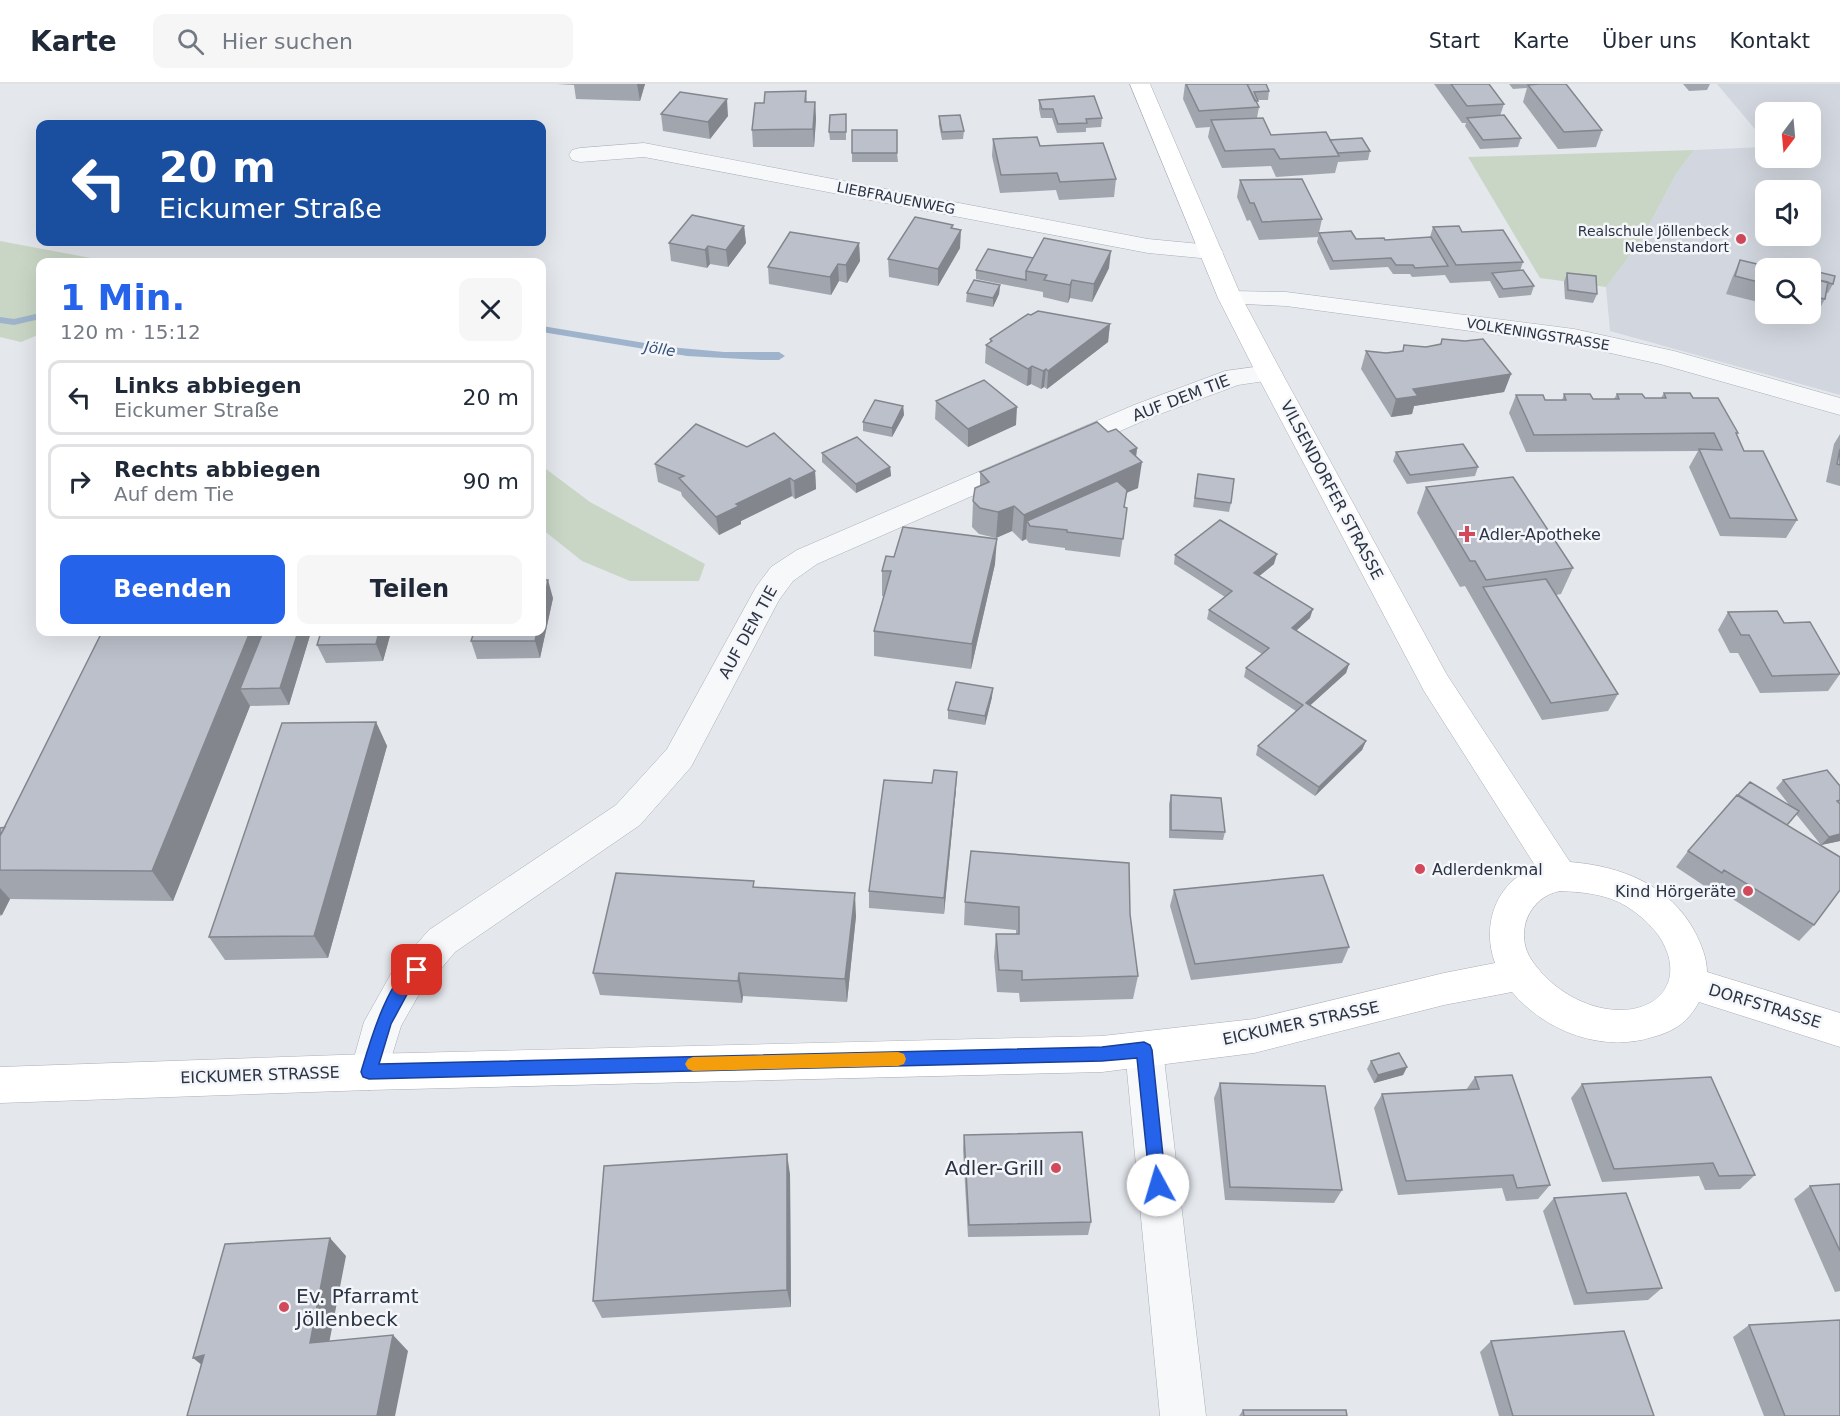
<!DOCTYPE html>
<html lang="de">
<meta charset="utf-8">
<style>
:root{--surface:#fff;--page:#f6f6f7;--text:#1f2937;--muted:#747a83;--line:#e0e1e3;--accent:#2563eb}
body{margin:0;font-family:"DejaVu Sans",sans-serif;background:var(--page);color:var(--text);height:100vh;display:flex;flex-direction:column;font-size:22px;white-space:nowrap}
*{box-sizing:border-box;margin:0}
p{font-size:20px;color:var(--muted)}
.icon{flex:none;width:33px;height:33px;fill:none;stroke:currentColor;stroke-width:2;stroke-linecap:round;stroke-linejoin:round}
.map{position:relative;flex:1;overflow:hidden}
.side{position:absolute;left:36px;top:174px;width:510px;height:378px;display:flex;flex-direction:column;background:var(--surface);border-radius:12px;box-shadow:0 6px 24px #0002}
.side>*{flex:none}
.top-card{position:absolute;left:36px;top:36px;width:510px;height:126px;border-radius:12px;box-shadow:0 6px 24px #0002;background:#1a4fa0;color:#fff;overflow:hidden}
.needle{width:39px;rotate:196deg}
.buttons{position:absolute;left:1755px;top:18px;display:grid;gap:12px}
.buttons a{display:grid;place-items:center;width:66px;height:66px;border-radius:12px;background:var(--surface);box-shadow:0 6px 24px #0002;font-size:30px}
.pin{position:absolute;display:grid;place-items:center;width:51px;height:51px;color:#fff;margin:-26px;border-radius:12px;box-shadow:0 3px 9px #0006}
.me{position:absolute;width:66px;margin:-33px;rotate:354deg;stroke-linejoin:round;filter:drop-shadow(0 0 4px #0008)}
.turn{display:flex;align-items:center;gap:21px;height:126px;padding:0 24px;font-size:27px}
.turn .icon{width:78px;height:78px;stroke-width:2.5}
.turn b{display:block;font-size:42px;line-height:51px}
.round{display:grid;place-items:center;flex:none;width:63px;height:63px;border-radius:12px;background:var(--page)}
.overview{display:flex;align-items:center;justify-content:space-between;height:102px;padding:0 24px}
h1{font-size:36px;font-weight:600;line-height:45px;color:var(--accent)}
.cta{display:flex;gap:12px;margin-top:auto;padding:12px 24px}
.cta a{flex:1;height:69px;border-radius:12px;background:var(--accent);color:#fff;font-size:24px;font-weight:600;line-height:69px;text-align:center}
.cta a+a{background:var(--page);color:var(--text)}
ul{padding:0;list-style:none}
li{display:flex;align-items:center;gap:18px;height:75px;margin:0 12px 9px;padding:0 12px;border:3px solid var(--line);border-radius:12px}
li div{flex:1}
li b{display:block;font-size:22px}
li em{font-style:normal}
header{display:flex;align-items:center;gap:36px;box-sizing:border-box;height:84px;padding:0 30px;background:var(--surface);border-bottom:2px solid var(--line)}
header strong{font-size:28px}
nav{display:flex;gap:33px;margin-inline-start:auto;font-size:21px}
.search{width:420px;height:54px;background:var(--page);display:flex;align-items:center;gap:15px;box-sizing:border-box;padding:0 21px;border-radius:12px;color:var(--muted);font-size:22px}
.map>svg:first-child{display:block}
</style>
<header>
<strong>Karte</strong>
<div class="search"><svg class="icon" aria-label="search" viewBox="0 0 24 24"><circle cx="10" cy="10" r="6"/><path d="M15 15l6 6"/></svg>Hier suchen</div>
<nav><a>Start</a><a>Karte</a><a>Über uns</a><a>Kontakt</a></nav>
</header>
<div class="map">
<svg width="1840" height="1332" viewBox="0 0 1840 1332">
<rect width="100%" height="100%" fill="#e4e7ec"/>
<path fill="#d2d6de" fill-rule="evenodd" d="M1717,0H1840V311L1610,247L1606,203L1640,158L1676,90L1694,66L1765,63L1766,74H1810V28H1766L1765,57ZM1766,106H1810V152H1766ZM1766,184H1810V230H1766Z"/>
<path fill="#c9d6c5" d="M1694,66L1676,90L1640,158L1606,203L1540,194L1468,73Z
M0,157L112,178H40V250L21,258L0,253Z
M542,382L590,418L705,480L699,497H630L582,477L542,445Z"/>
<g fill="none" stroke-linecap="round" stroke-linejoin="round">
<path fill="#9fb4cc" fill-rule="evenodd" d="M40,229V235L14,241L0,239V233L14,235Z
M542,242L669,263L724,268H779L785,272L779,276H761L687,272L542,248Z"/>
<defs>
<path id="minor" d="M644,59L1148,155L1211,161L1219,163L1223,168L1219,173L1211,175L1148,169L644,73L580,78L572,76L569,71L572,66L580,64Z
M1230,207L1286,208L1574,245L1674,267L1840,314V331L1660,280L1574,261L1286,222L1221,219L1218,214L1221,209Z
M1269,281L1278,283L1282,289L1278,295L1238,301L1152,333L817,480L793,497L779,516L691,683L640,741L455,868L418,912L401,942L383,1001L369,1006L355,1001L350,988L364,938L392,888L429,846L616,721L667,665L756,503L771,483L797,466L1134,321L1225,287Z
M1144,949L1158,954L1163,966L1206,1332H1160L1125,966L1130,954Z"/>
<path id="secondary" d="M1130,0H1150L1242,214L1282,289L1447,591L1570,778C1621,782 1670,801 1695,848C1701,860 1707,874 1707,888L1840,929V963L1699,918C1688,938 1675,947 1653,953C1603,969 1546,948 1512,908L1444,921L1254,969L1102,988L369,1006L0,1019V983L369,970L1102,952L1254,935L1444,889L1495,879C1481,841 1496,797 1536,783L1424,607L1256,289L1218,214ZM1560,807C1583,808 1606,810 1626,822C1640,831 1654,843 1662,857C1684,896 1660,927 1618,926C1585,925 1552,905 1533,878C1513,851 1528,813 1560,807Z"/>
</defs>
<use href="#minor" stroke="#a9aeb7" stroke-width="1"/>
<use href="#secondary" stroke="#a9aeb7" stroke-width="1"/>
<use href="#minor" fill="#f7f8fa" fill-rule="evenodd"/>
<use href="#secondary" fill="#fff" fill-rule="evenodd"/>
</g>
<path fill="#a1a5ae" d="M557,0H645L640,17L576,15L574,1Z
M1185,0H1266L1269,7L1268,16H1257V21L1259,23L1257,34L1271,51L1330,56L1370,67L1368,76L1338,78L1335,89L1276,93L1271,82L1222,84L1208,53L1210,43L1196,44L1183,15Z
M1434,0H1489L1504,20L1500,32L1521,54L1518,63L1480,65L1465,42L1466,39H1462Z
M1509,0H1566L1602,46L1596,63L1558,65L1523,18L1527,4L1513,5Z
M1683,0H1710L1707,6L1689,7Z
M806,7L807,18H815L816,35L814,63H753L752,46L764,19Z
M1039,16L1102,34L1101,43L1086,44V48L1057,49L1052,34H1041L1039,25Z
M661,30L728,32L710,55L663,47Z
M846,30V56H830L829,48Z
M939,32L964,47L963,55L942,56L939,41Z
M993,55L1040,62L1116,95L1114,113L1059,116L1056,106L1000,109L992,72Z
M852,69H897L898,78H852Z
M1240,96L1322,135L1318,153L1259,156L1250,136L1247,137L1237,113Z
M744,142L746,159L728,183L710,180L707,184L671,177L669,159Z
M1433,143L1462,148L1523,178L1520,187L1534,202L1531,211L1499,214L1490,197L1450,199L1445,191L1412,193L1410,190H1393L1388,183L1330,186L1317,158L1319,149L1356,155L1385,156L1430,153Z
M953,145L960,164L938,202L889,193L888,175Z
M859,159L860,177L847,199L839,197L831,211L769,200L768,183Z
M1033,174L1109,184L1092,218L1070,214L1068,219L1043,213V208L976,195V186Z
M1740,176L1766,184V220L1726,210L1732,194Z
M1810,186L1833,200L1828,209H1826L1825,215L1815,233L1800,230H1810Z
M1567,189L1597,210L1593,219L1565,215L1564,198Z
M1000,201L999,210L993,223L966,218L967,209Z
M1031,231L1110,240L1108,258L1047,305L1044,303L1041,305L1031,300L1027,302L985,279L986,261L990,259V255Z
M1442,255L1511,290L1504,308L1414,322L1412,330L1391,333L1361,285L1366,267L1386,269L1426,263L1440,261Z
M1664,309L1693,314L1737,351L1744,367L1797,436L1786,454L1720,452L1689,383L1698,367L1526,368L1509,329L1516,311L1545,316H1562L1564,310L1593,315H1614L1617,310L1645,314H1661Z
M936,317L1016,341L968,363L935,335Z
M903,322L904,331L892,353L863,347V338Z
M1108,348L1137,364L1136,373L1138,404L1126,409L1124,423L1127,424L1120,473L1065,466V464L1029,459L1026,455L1022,457L1012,447L996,454L979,450L972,443L973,417L980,402V388Z
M1840,350V402L1826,398L1834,360Z
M747,363L815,387L816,405L795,415L792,412L741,437V440L719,451L682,412L681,408L658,398L655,380Z
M1396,368L1478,383L1475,392L1407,400L1393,377Z
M822,369L890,383L891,392L856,409L822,378Z
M1198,390L1231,419L1229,428L1193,423Z
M1426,403L1573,484L1561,510L1556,511L1618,610L1608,627L1542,636L1465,502L1460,503L1417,429Z
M1175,471L1274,480L1259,492L1310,534L1296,547L1349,580L1346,589L1310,621L1366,657L1362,666L1315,712L1256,671L1258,662L1296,627L1244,593L1246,584L1262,570L1207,535L1209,526L1225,513L1174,480Z
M894,473L995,480L971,585L874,572V547L884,512H882V487Z
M553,514L540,574L477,575L471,557Z
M1728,528L1784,539L1840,589V590L1828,607L1760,609L1738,569H1730L1718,546Z
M311,548L289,621L250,622L173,817L10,815L2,831L0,832V744L5,743Z
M391,548L383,577L326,579L317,561Z
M992,613L985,641L948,635V626Z
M376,638L387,662L328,874L225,876L209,853Z
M1783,696L1840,702V757L1821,761L1796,730L1787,741L1814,841L1799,857L1712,802L1709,805L1676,783L1688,767L1790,722L1776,704Z
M956,705L944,830L869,824V807Z
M1171,711L1225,748L1223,756L1169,754V720Z
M755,803L856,832L847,918L743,912L742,919L600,911L593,889Z
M1174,806L1349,863L1342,879L1191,896L1170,822Z
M965,818L1130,830L1138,892L1133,915L1020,918L1019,909L997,908L994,873L996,850H1016V846L964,841Z
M1371,977L1407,983L1403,991L1374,999L1367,985Z
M1475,993L1550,1101L1538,1115L1506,1117L1502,1104L1398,1111L1374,1024L1382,1010L1466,1006Z
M1220,999L1342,1106L1334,1119L1225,1116L1214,1014Z
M1582,1000L1755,1091L1740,1105L1705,1106L1699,1092L1602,1098L1571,1014Z
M964,1051L1091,1138L1088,1151L968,1153L963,1065Z
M790,1090L791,1223L602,1234L593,1217Z
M1840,1100V1207L1835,1208L1794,1115L1810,1102Z
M1554,1114L1662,1204L1648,1216L1574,1221L1543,1127Z
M1749,1241L1840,1332H1764L1733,1253Z
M1491,1257L1654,1332H1499L1480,1268Z
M1243,1326L1347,1332H1239Z"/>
<path fill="#83868d" d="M637,0H645L640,17Z
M727,15L728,32L710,55L708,38Z
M815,18L816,35L814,63L813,45Z
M744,142L746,159L728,183L726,166Z
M961,146L960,164L938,202V185Z
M859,159L860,177L847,199L846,181Z
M708,162L710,180L707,184L705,166Z
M1111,167L1109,184L1092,218L1094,200Z
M838,180L839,197L831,211L830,193Z
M1072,196L1070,214L1068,219L1070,201Z
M1000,201L999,210L993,223V214Z
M1110,240L1108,258L1047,305L1048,287Z
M1032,282L1031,300L1027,302L1028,285Z
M1046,285L1044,303L1041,305L1043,287Z
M1511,290L1504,308L1414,322L1412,330L1391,333L1396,315L1413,305Z
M903,322L904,331L892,353V344Z
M1017,323L1016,341L968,363V345Z
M1137,364L1135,381L1142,378L1138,404L1126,409L1027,437L1026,455L1022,457L1024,431L1130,367Z
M890,383L891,392L856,409V400Z
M815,387L816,405L795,415L794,397Z
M790,394L792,412L741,437V440L719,451L716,433L736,420Z
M1014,422L1012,447L996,454L998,428Z
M997,455L995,480L971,585L972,560Z
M1277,470L1274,480L1252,498L1254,489Z
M548,496L553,514L540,574L535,557L537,548H542V528Z
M1313,525L1310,534L1289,553L1292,544Z
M250,548H279L240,605L250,622L173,817L152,787Z
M298,548H311L289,621L280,604Z
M379,548H391L383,577L376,560Z
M1349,580L1346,589L1303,628L1306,619Z
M993,604L992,613L985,641V632Z
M376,638L387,662L328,874L314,852Z
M1366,657L1362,666L1315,712L1319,703Z
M957,688L956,705L944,830V814Z
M1840,750V757L1821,761L1829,753Z
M0,804L10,815L2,831L0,830Z
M855,809L856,832L847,918L845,895Z
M739,889L743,912L742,919L738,897Z
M1407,983L1403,991L1374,999L1378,991Z
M787,1070L790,1090L791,1223L787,1206Z
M330,1154L346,1172L326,1275L310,1259Z
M393,1251L408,1267L395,1332H377Z
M204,1271L213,1290L193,1274Z"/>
<path fill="#bbc0ca" stroke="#83868d" stroke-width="1.5" d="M1186,0H1247L1259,23L1199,27Z
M1247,0H1266L1269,7L1254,8L1258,17H1255Z
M1451,0H1489L1504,20L1467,22Z
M1539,0H1566L1602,46L1564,48L1528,1Z
M806,7L805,18H815L813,45L752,46L755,19H764L765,8Z
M680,8L727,15L708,38L661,30Z
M1094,12L1102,34L1086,35L1087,39L1058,40L1053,25H1042L1039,16Z
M846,30V48H829L830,31Z
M960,31L964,47L942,48L939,32Z
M1504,31L1521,54L1483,56L1467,34Z
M1263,34L1271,51L1326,48L1339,72L1280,75L1274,65L1225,67L1211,36Z
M852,46H897V69H852Z
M1037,53L1040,62L1103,59L1116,95L1060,98L1057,89L1001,91L993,55Z
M1362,54L1370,67L1338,69L1330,56Z
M1302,95L1322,135L1262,138L1254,119H1250L1240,96Z
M692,131L744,142L726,166L708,162L705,166L669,159Z
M915,133L953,141L951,144L961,146L938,185L888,175Z
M1459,142L1462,148L1503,146L1523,178L1456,181L1433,143Z
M1351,147L1356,155L1384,154L1385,156L1431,153L1448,182L1415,184L1413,181H1396L1391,174L1333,177L1319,149Z
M790,148L859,159L846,181L838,180L830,193L768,183Z
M1044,154L1111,167L1094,200L1072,196L1070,201L1044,196L1047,191L1026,187Z
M988,165L1033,174L1026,187V196L976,186Z
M1740,176L1774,184H1766V200L1735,192Z
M1523,186L1534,202L1503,205L1492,189Z
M1810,186L1835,192L1833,200L1810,194Z
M1567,189L1596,192L1597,210L1568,206Z
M1810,194L1828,198L1825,215L1810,212Z
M974,196L1000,201L993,214L967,209Z
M1038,227L1110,240L1048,287L1046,285L1043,287L1032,282L1028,285L986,261L992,257L990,255L1028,230L1031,231Z
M1442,255L1465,257L1483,255L1511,290L1413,305L1418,312L1396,315L1366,267L1386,269L1403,267L1404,261L1426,263L1441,260Z
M984,296L1017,323L968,345L936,317Z
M1664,309H1690L1693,314H1718L1738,349H1736L1744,367H1763L1797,436L1730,434L1699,365L1722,366L1714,349L1534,351L1516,311H1543L1545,316H1566L1564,310H1590L1593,315H1619L1617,310H1642L1645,314H1666Z
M875,316L903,322L892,344L863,338Z
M1097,338L1108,348L1116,345L1137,364L1130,367L1142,378L1024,431L1014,422L998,428L980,424L973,417L975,404L989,398L980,388Z
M696,340L747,363L774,349L815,387L794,397L790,394L736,420L739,422L716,433L679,394L684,392L655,380Z
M857,353L890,383L856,400L822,369Z
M1463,360L1478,383L1410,391L1396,368Z
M1840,365V381L1837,380Z
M1198,390L1234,395L1231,419L1195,414Z
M1513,393L1573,484L1486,496L1475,477H1470L1426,403Z
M1117,397L1127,406L1124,423L1127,424L1123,455L1067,448V446L1030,442L1027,437Z
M1220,436L1277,470L1254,489L1313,525L1292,544L1349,580L1306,619L1366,657L1319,703L1258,662L1303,621L1246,584L1269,564L1209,526L1232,507L1175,471Z
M903,443L997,455L972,560L874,547L891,487H882L886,472L894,473Z
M1546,495L1618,610L1551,619L1483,503Z
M542,496H548L542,528Z
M1777,527L1784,539L1810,538L1840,590L1772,592L1749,551H1741L1728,528Z
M102,548H250L152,787L0,786V752Z
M263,548H298L280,604L240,605Z
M321,548H379L376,560L317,561Z
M474,548H537L535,557H471Z
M956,598L993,604L985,632L948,626Z
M376,638L314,852L209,853L282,639Z
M934,686L957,688L944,814L869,807L884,696L932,699Z
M1827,686L1840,702V716L1837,717L1840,720V750L1829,753L1783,696Z
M1750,698L1799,727L1787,741L1738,711Z
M1171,711L1221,714L1225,748L1171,746Z
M1737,711L1840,773V806L1814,841L1724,786L1722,789L1688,767Z
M5,743L0,752V744Z
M971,767L1129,779L1130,830L1138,892L1022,896V887L999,886L996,850H1019V823L965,818Z
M616,789L754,797L753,803L855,809L845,895L739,889L738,897L593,889Z
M1323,791L1349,863L1195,880L1174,806Z
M1399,969L1407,983L1378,991L1371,977Z
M1512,991L1550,1101L1517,1104L1513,1091L1406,1097L1382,1010L1479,1005L1475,993Z
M1711,993L1755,1091L1719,1092L1713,1079L1614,1085L1582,1000Z
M1220,999L1325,1002L1342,1106L1230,1103Z
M1082,1048L1091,1138L969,1141L964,1051Z
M787,1070V1206L593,1217L604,1082Z
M1840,1100V1167L1810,1102Z
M1626,1109L1662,1204L1587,1209L1554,1114Z
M330,1154L310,1259L393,1251L377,1332H187L204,1271L193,1274L225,1160Z
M1840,1236V1332H1785L1749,1241Z
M1624,1247L1654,1332H1513L1491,1257Z
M1243,1326H1346L1347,1332H1244Z"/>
<path fill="#2563eb" stroke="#184099" stroke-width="1.5" d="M417,879L423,881L425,886L410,905L391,940L379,980L1102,963L1144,958L1150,961L1152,966L1166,1101L1164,1107L1158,1109L1152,1107L1150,1101L1137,974L1102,977L369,995L363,993L361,988C369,961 389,889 417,879Z"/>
<path fill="#f59e0b" d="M898,968L904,970L906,975L904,980L898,982L693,987L688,985L685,980L688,975L693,973Z"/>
<g fill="#d1495b" stroke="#f4f6f9" stroke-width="2">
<circle cx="1741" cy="155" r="6"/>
<path d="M1464 441h6v6h6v6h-6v6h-6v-6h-6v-6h6z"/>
<circle cx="1420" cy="785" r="6"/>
<circle cx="1748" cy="807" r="6"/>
<circle cx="1056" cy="1084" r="6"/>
<circle cx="284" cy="1223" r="6"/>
</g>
<g text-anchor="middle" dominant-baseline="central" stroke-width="5" stroke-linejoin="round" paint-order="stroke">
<g font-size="14" fill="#2b3445" stroke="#f4f6f9">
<text transform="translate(896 114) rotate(11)">LIEBFRAUENWEG</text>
<text transform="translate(1538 250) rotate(9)">VOLKENINGSTRASSE</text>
</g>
<g font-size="14" fill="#2b3445" stroke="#f4f6f9" text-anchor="end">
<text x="1729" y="147">Realschule Jöllenbeck<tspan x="1729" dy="16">Nebenstandort</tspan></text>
</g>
<g font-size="15" font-style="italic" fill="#34527a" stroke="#f4f6f9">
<text transform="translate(660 265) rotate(9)">Jölle</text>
</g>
<g font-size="16" fill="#2b3445" stroke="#f4f6f9">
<text transform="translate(1181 314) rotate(-21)">AUF DEM TIE</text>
<text transform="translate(1332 406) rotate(62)">VILSENDORFER STRASSE</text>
<text transform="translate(748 548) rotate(-61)">AUF DEM TIE</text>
<text transform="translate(1765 922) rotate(17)">DORFSTRASSE</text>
<text transform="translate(1301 939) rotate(-12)">EICKUMER STRASSE</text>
<text transform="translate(260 991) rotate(-2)">EICKUMER STRASSE</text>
</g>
<g font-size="16" fill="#2b3445" stroke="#f4f6f9" text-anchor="start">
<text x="1479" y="450">Adler-Apotheke</text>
<text x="1432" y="785">Adlerdenkmal</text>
<text x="1736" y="807" text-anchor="end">Kind Hörgeräte</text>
</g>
<g font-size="20" fill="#2b3445" stroke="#f4f6f9" text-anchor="end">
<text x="1044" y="1084">Adler-Grill</text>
<text x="296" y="1212" text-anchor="start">Ev. Pfarramt<tspan x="296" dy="23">Jöllenbeck</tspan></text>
</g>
</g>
</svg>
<div class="buttons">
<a><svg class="needle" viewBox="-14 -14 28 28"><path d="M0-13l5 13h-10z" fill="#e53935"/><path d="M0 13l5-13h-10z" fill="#747a83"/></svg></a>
<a><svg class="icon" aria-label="sound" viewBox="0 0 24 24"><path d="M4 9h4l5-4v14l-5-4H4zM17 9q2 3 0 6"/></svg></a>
<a><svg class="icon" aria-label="search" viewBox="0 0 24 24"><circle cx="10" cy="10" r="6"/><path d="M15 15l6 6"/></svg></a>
</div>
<div class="pin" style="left:417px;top:886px;background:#d93025"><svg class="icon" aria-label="arrive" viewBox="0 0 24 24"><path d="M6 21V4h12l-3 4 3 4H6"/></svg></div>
<svg class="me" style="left:1158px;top:1101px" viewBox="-20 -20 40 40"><circle r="19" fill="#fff"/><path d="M0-13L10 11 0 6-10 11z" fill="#2563eb"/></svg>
<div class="top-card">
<div class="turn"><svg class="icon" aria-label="left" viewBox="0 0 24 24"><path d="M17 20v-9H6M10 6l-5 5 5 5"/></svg><div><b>20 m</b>Eickumer Straße</div></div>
</div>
<section class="side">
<div class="overview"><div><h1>1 Min.</h1><p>120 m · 15:12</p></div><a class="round"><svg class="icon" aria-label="close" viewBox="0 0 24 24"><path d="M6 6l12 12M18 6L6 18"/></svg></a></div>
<ul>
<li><svg class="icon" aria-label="left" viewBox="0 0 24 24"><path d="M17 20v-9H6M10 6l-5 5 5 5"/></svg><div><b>Links abbiegen</b><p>Eickumer Straße</p></div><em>20 m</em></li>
<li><svg class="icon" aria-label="right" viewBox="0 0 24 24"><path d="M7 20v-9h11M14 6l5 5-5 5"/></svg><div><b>Rechts abbiegen</b><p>Auf dem Tie</p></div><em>90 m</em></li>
</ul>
<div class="cta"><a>Beenden</a><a>Teilen</a></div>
</section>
</div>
